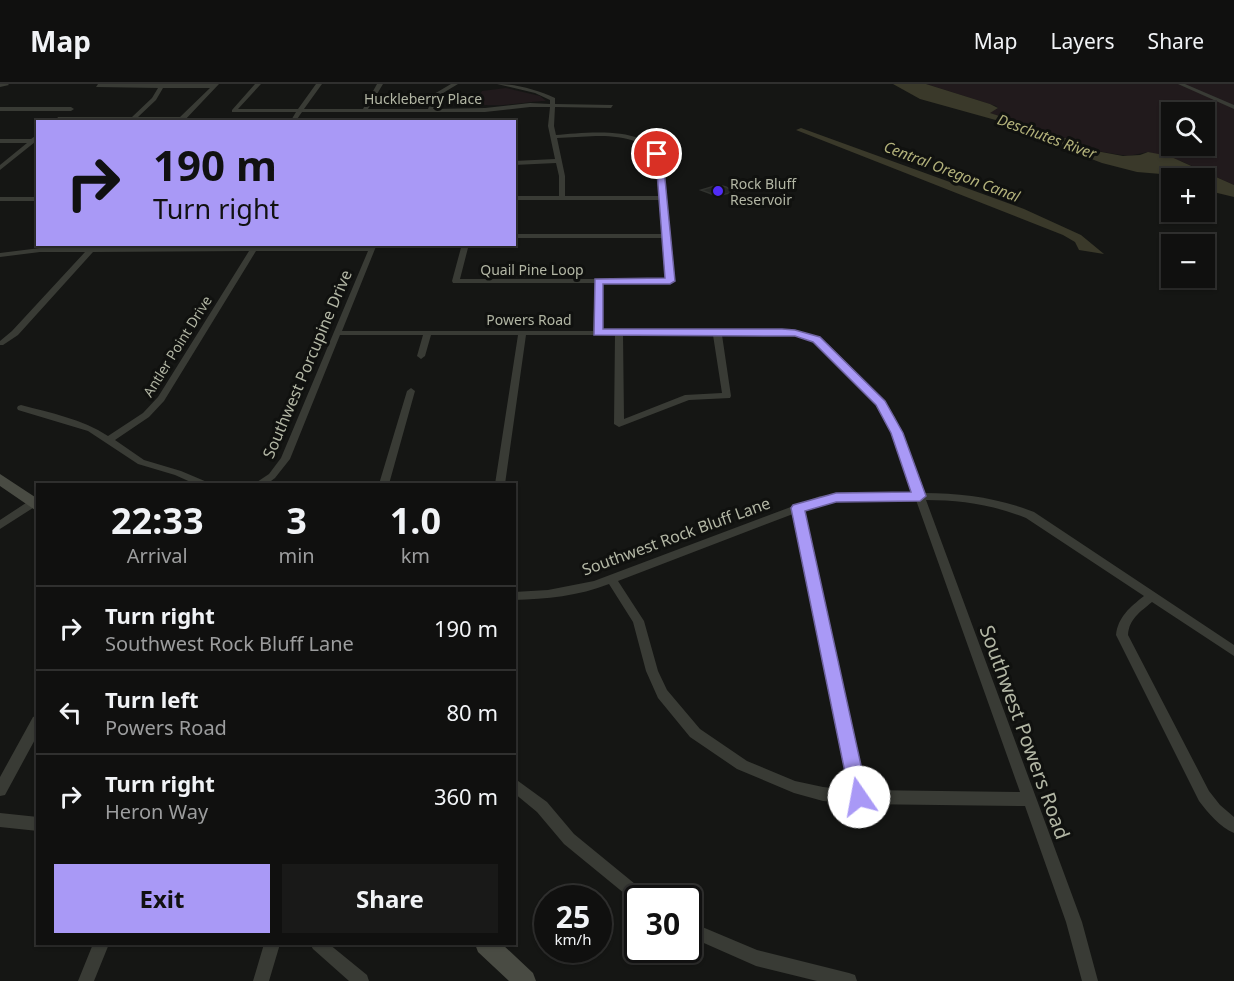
<!DOCTYPE html>
<meta charset="utf-8">
<style>
:root{--surface:#10100f;--page:#191918;--text:#f1f3f6;--muted:#9c9d9e;--line:#30302f;--accent:#a999f6}
body{margin:0;font-family:"Noto Sans",sans-serif;background:var(--page);color:var(--text);height:100vh;display:flex;flex-direction:column;font-size:22px;white-space:nowrap}
*{box-sizing:border-box;margin:0}
p{font-size:20px;color:var(--muted)}
.icon{flex:none;width:33px;height:33px;fill:none;stroke:currentColor;stroke-width:2;stroke-linecap:round;stroke-linejoin:round}
.map{position:relative;flex:1;overflow:hidden}
.panel{position:absolute;left:36px;top:399px;width:480px;height:462px;display:flex;flex-direction:column;background:var(--surface);border-radius:0px;box-shadow:0 2px 4px #0004,0 0 0 2px var(--line)}
.panel>*{flex:none}
.banner{position:absolute;left:36px;top:36px;width:480px;height:126px;border-radius:0px;box-shadow:0 2px 4px #0004,0 0 0 2px var(--line);background:#a999f6;color:#111;overflow:hidden}
.buttons{position:absolute;left:1161px;top:18px;display:grid;gap:12px}
.buttons a{display:grid;place-items:center;width:54px;height:54px;border-radius:0px;background:var(--surface);box-shadow:0 2px 4px #0004,0 0 0 2px var(--line);font-size:30px}
.speed{position:absolute;left:534px;top:801px;display:flex;gap:12px;font-size:30px;font-weight:700;text-align:center}
.speed>*{display:grid;place-content:center;width:78px;height:78px;border-radius:50%;background:var(--surface);box-shadow:0 2px 4px #0004,0 0 0 2px var(--line);line-height:1}
.speed small{font-size:15px;font-weight:400}
.speed .limit{border:3px solid #111;border-radius:9px;background:#fff;color:#111}
.pin{position:absolute;display:grid;place-items:center;width:51px;height:51px;color:#fff;margin:-26px;border:3px solid #fff;border-radius:50%;box-shadow:0 2px 6px #0007}
.me{position:absolute;width:66px;margin:-33px;rotate:348deg;stroke-linejoin:round;filter:drop-shadow(0 0 4px #0008)}
.turn{display:flex;align-items:center;gap:21px;height:126px;padding:0 18px;font-size:27px}
.turn .icon{width:78px;height:78px;stroke-width:2.5}
.turn b{display:block;font-size:42px;line-height:51px}
.eta{display:flex;justify-content:space-evenly;align-items:center;height:102px;text-align:center}
.eta b{font-size:36px;font-weight:700;line-height:42px}
.primary-button{display:flex;gap:12px;margin-top:auto;padding:12px 18px}
.primary-button a{flex:1;height:69px;border-radius:0px;background:var(--accent);color:#111;font-size:24px;font-weight:700;line-height:69px;text-align:center}
.primary-button a+a{background:var(--page);color:var(--text)}
ul{padding:0;list-style:none}
li{display:flex;align-items:center;gap:18px;height:84px;padding:0 18px;border-top:2px solid var(--line)}
li div{flex:1}
li b{display:block;font-size:22px}
li em{font-style:normal}
header{display:flex;align-items:center;gap:36px;box-sizing:border-box;height:84px;padding:0 30px;background:var(--surface);border-bottom:2px solid var(--line)}
header strong{font-size:28px}
nav{display:flex;gap:33px;margin-inline-start:auto;font-size:21px}
.map>svg:first-child{display:block}
</style>
<header>
<strong>Map</strong>
<nav><a>Map</a><a>Layers</a><a>Share</a></nav>
</header>
<div class="map">
<svg width="1234" height="897" viewBox="0 0 1234 897">
<rect width="100%" height="100%" fill="#151614"/>
<path fill="#211a1c" fill-rule="evenodd" d="M926,0H1234V101L1183,78L1148,68L1128,72L1096,67L1072,55L1049,52L1040,45L989,29L998,24L996,22ZM1172,28H1204V62H1172Z
M506,4L540,12L546,17C528,17 489,26 475,18L482,7Z"/>
<path fill="#3a392a" d="M893,0H926L990,20L998,24L990,29L1040,45L1049,52L1072,55L1096,67L1123,72L1140,71L1148,68L1169,72L1234,101V113L1205,106L1204,94L1171,95L1161,90L1137,88L1102,79L1036,54L1021,43L920,15Z
M801,44L1024,125L1081,151L1104,170L1079,166L1075,158L1063,151L796,46Z"/>
<path fill="#252724" stroke="#30322e" stroke-width="1.5" d="M718,101L726,103L734,108L717,112L701,106Z"/>
<g fill="none" stroke-linecap="round" stroke-linejoin="round">
<path fill="#393b35" fill-rule="evenodd" d="M0,0H8L9,1L0,3Z
M98,0H219L183,38L56,36L58,33H132L152,14L158,4L96,3ZM163,4H210L180,33H138L156,16Z
M255,0H261L238,25H298L316,0H322L304,25H363L377,0H383L368,25H428L434,10L451,0H458L438,12L433,25L485,24L530,19L550,20V16L535,9L497,0C517,0 537,6 555,14V20L613,21L611,24L555,23L554,42L556,51C586,49 655,39 663,81L675,197L671,199H603L601,247H782L810,250L828,260L874,306L895,333L924,409C962,409 998,414 1034,428L1234,561V572L1152,518C1140,528 1129,535 1128,551L1209,707L1220,721L1234,733V749C1220,743 1208,729 1199,717L1116,551C1118,533 1130,523 1144,512L1026,434C994,421 961,416 926,416L1082,838L1098,897H1082L1066,838L1025,722L859,720L823,717L794,709L737,685L690,653L658,614L646,587L633,538L609,500C579,512 546,515 514,516V508L548,506L594,497L820,412L849,409L914,408L886,334L868,310L822,264L805,254L782,251H722L731,312L730,314L689,316L619,343L614,340L615,251H526L505,400H495L518,251H431L425,272L421,275L417,272L423,251H340L290,375L275,394L267,400H256L257,398L269,390L281,374L368,167H256L164,317L149,333L115,356L144,376L181,387L207,398L208,400H195L175,391L138,380L88,347L18,326L17,324L18,322L21,321C51,329 82,335 108,352L143,329L158,313L249,167L93,168L18,251L3,261H0V257L12,247L85,168H40L0,173V169L40,164H89L93,162L96,164L370,163L371,160H377L342,247H593L595,199H453L452,197L462,160H469L460,195H667L663,154H514V150H663L660,116H514V112H559V92L556,79L514,81V77L555,75L548,42L550,23H530L485,28H302L295,38H290L296,28H232V26ZM596,52C617,52 651,54 656,79L638,78L635,80L638,82L657,83L659,112H565V92L557,54ZM623,251H713L722,309L685,311L624,335ZM849,416H916L1020,708L864,706L803,426L821,419ZM793,430L851,706L823,703L795,697L747,677L700,645L667,606L658,587L644,537L618,497Z
M1178,0H1185L1234,21V25Z
M0,23H71L74,25L71,27H0Z
M38,50V55L35,58L0,86V81L27,59H0V55H31Z
M0,113H38V117H0Z
M411,304L415,307L389,400H379L407,307Z
M32,415L37,419L36,422L0,445V436Z
M38,631V650L5,711L0,712V693L33,633Z
M514,694L547,718L574,750L646,809L648,814H638V820L636,819L564,760L537,728L514,709Z
M0,729L38,733V747L0,743Z
M688,837L757,866L849,889L855,891L857,897H817L756,882L688,852Z
M93,860H109L94,897H78Z
M264,860H280L269,897H253Z
M310,860H329L367,891L369,897H349L313,865Z"/>
<path fill="#494b43" fill-rule="evenodd" d="M0,390L38,415V428L0,402Z
M475,860H502L533,889L536,897H509L478,868Z"/>
</g>
<path fill="#a999f6" stroke="#6e63a0" stroke-width="1.5" d="M657,68L663,75L675,197L670,200H603V245H782L795,246L820,253L885,317L903,349L926,412L920,417L836,418L805,427L868,713L865,719L859,722L853,719L850,713L791,424L793,421L836,409L911,408L891,349L876,321L813,258L795,252H782L594,251L595,195L665,194L656,75L653,70Z"/>
<circle fill="#512cf6" stroke="#10110f" stroke-width="2" cx="718" cy="107" r="6"/>
<g text-anchor="middle" dominant-baseline="central" stroke-width="6" stroke-linejoin="round" paint-order="stroke">
<g font-size="14" fill="#b3b7a5" stroke="#10110f">
<text x="423" y="14">Huckleberry Place</text>
<text x="532" y="185">Quail Pine Loop</text>
<text x="529" y="235">Powers Road</text>
<text transform="translate(177 262) rotate(-58)">Antler Point Drive</text>
</g>
<g font-size="14" fill="#b3b7a5" stroke="#10110f" text-anchor="start">
<text x="730" y="99">Rock Bluff<tspan x="730" dy="16">Reservoir</tspan></text>
</g>
<g font-size="15" font-style="italic" fill="#b3b27b" stroke="#10110f">
<text transform="translate(1047 52) rotate(20)">Deschutes River</text>
<text transform="translate(952 87) rotate(21)">Central Oregon Canal</text>
</g>
<g font-size="16" fill="#b3b7a5" stroke="#10110f">
<text transform="translate(307 280) rotate(-67)">Southwest Porcupine Drive</text>
<text transform="translate(676 452) rotate(-20)">Southwest Rock Bluff Lane</text>
</g>
<g font-size="20" fill="#b3b7a5" stroke="#10110f">
<text transform="translate(1025 648) rotate(70)">Southwest Powers Road</text>
</g>
</g>
</svg>
<div class="buttons">
<a><svg class="icon" aria-label="search" viewBox="0 0 24 24"><circle cx="10" cy="10" r="6"/><path d="M15 15l6 6"/></svg></a>
<a>+</a>
<a>−</a>
</div>
<div class="speed"><div>25<small>km/h</small></div><div class="limit">30</div></div>
<div class="pin" style="left:657px;top:70px;background:#d93025"><svg class="icon" aria-label="arrive" viewBox="0 0 24 24"><path d="M6 21V4h12l-3 4 3 4H6"/></svg></div>
<svg class="me" style="left:859px;top:713px" viewBox="-20 -20 40 40"><circle r="19" fill="#fff"/><path d="M0-13L10 11 0 6-10 11z" fill="#a999f6"/></svg>
<div class="banner">
<div class="turn"><svg class="icon" aria-label="right" viewBox="0 0 24 24"><path d="M7 20v-9h11M14 6l5 5-5 5"/></svg><div><b>190 m</b>Turn right</div></div>
</div>
<section class="panel">
<div class="eta">
<div><b>22:33</b><p>Arrival</p></div>
<div><b>3</b><p>min</p></div>
<div><b>1.0</b><p>km</p></div>
</div>
<ul>
<li><svg class="icon" aria-label="right" viewBox="0 0 24 24"><path d="M7 20v-9h11M14 6l5 5-5 5"/></svg><div><b>Turn right</b><p>Southwest Rock Bluff Lane</p></div><em>190 m</em></li>
<li><svg class="icon" aria-label="left" viewBox="0 0 24 24"><path d="M17 20v-9H6M10 6l-5 5 5 5"/></svg><div><b>Turn left</b><p>Powers Road</p></div><em>80 m</em></li>
<li><svg class="icon" aria-label="right" viewBox="0 0 24 24"><path d="M7 20v-9h11M14 6l5 5-5 5"/></svg><div><b>Turn right</b><p>Heron Way</p></div><em>360 m</em></li>
</ul>
<div class="primary-button"><a>Exit</a><a>Share</a></div>
</section>
</div>
